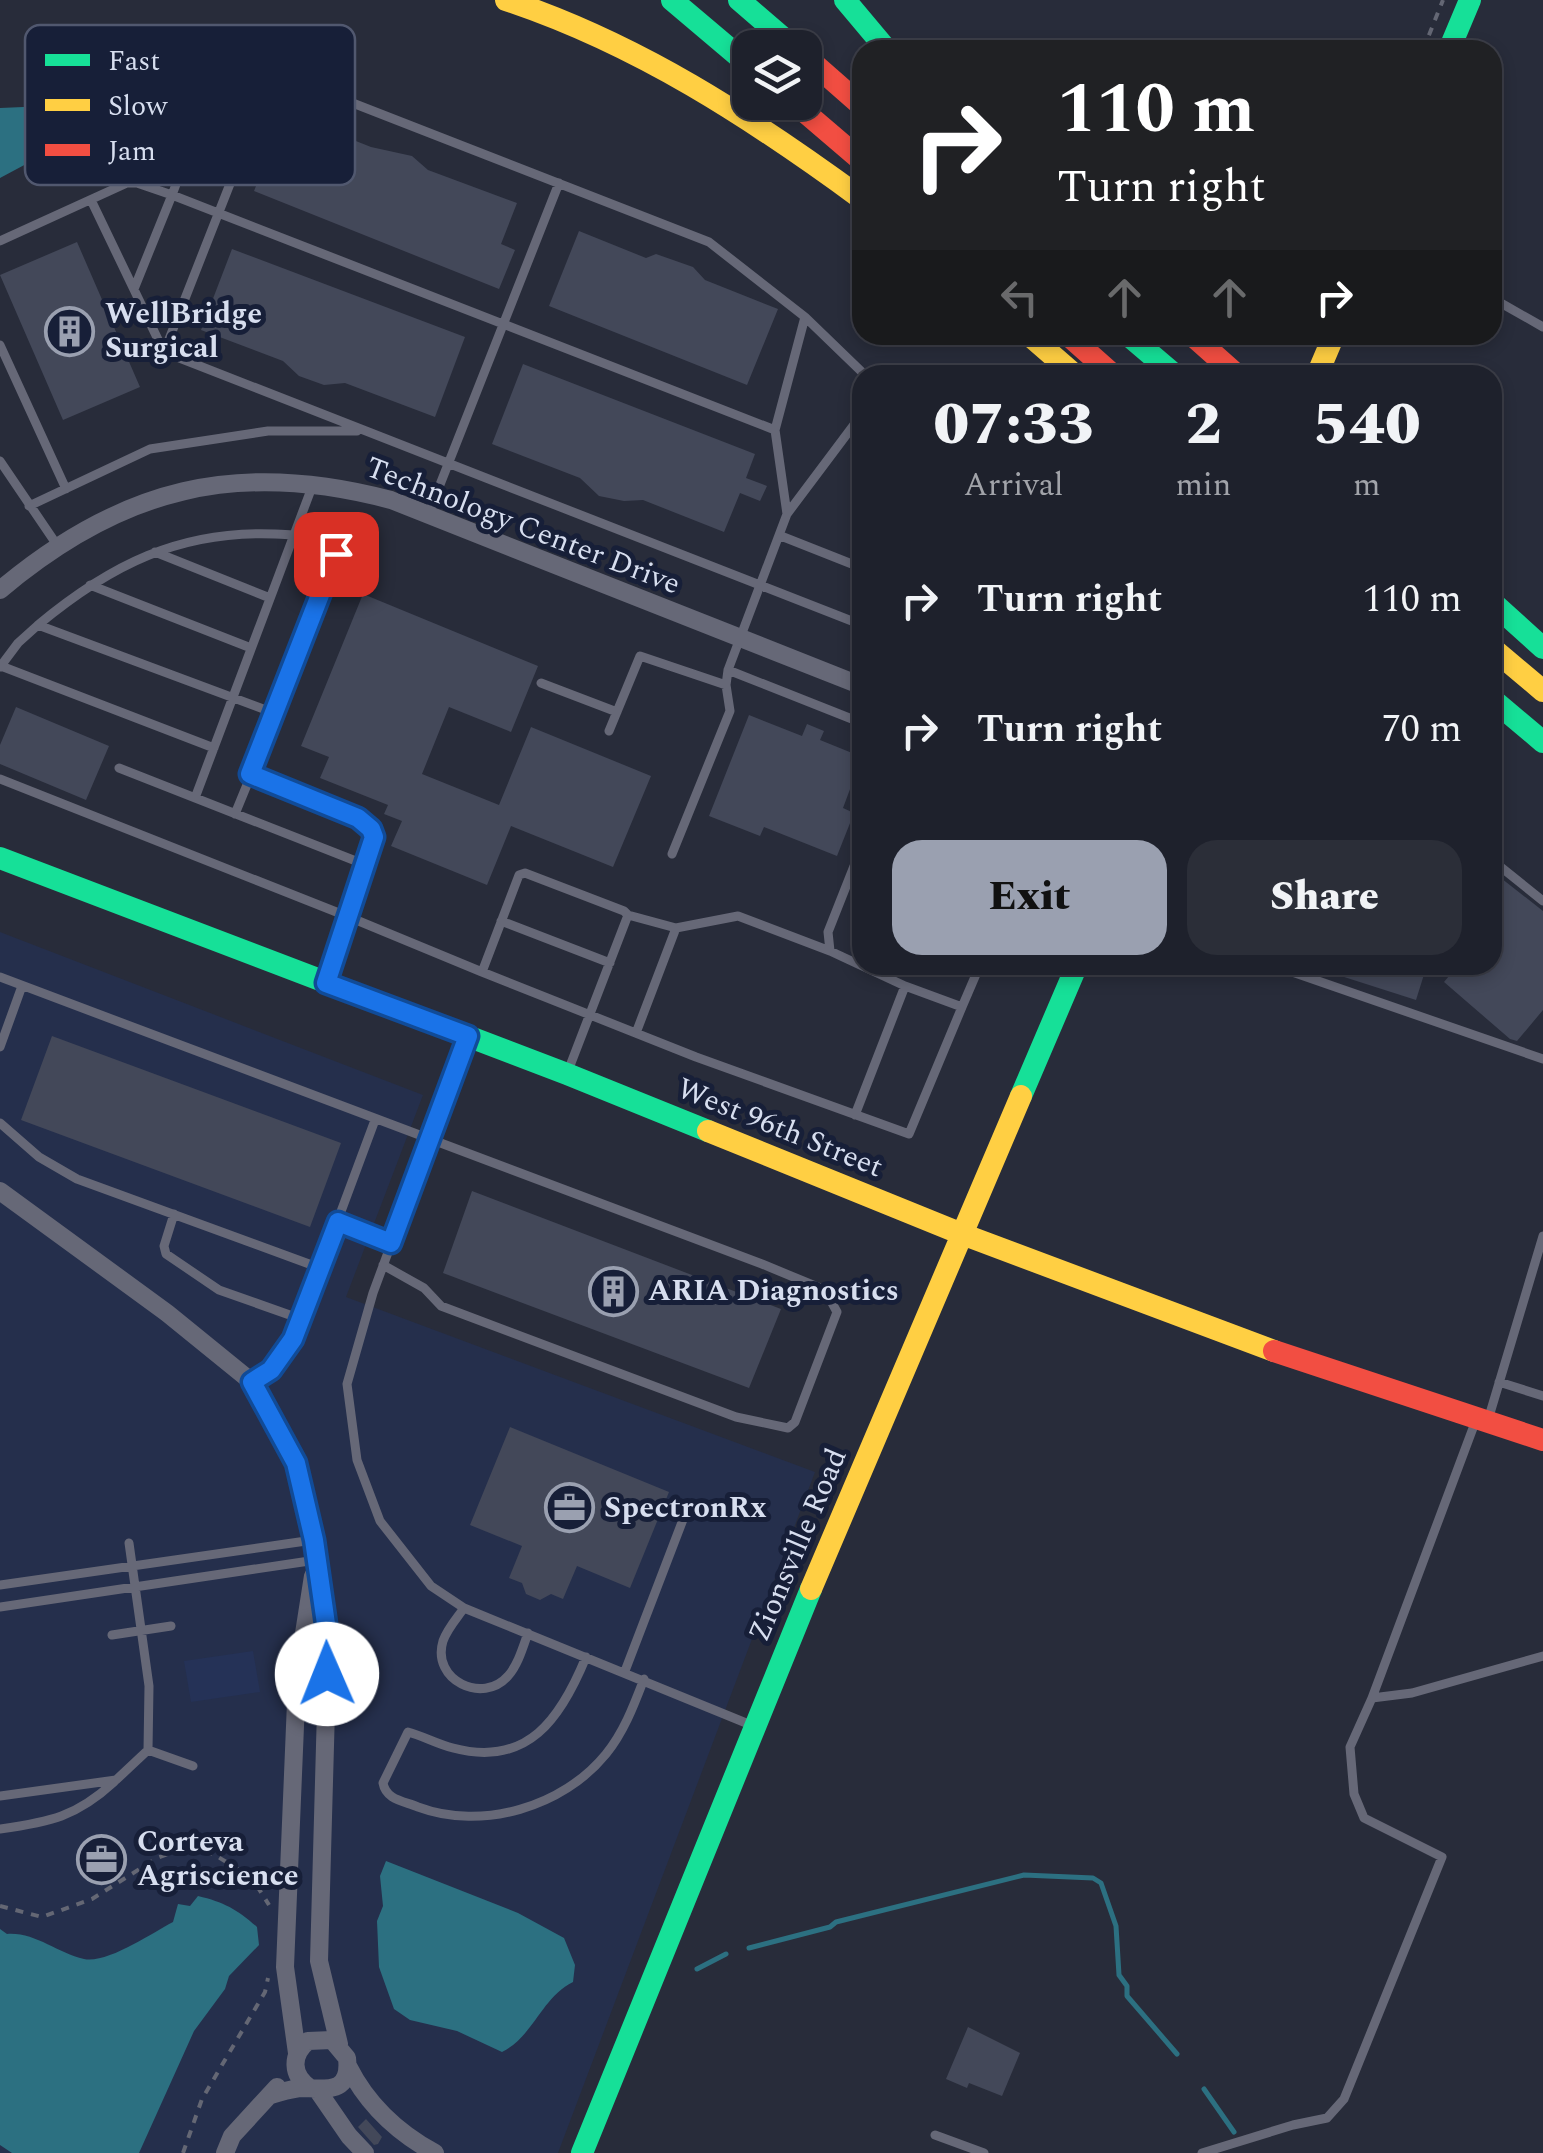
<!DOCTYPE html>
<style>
:root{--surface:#1e212c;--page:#2b2e38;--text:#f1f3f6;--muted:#a1a3a9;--line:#3c3e48;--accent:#9aa0b0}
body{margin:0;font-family:Spectral,serif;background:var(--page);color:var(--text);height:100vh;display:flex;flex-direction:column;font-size:38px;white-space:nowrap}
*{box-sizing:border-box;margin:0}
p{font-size:32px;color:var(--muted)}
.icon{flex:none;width:55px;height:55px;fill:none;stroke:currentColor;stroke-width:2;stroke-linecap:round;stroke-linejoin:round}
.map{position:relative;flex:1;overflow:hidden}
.panel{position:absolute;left:852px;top:365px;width:650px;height:610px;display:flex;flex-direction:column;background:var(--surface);border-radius:30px;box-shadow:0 5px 15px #0003,0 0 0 2px var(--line)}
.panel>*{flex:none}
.banner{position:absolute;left:852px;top:40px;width:650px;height:305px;border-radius:30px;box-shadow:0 5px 15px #0003,0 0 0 2px var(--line);background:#202124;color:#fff;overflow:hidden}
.fabs{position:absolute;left:732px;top:30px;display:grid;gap:20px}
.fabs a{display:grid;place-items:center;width:90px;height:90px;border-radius:20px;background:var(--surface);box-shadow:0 5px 15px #0003,0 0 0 2px var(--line);font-size:50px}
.pin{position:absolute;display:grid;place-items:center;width:85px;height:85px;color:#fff;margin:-42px;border-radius:20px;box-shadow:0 5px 15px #0006}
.me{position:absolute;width:110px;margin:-55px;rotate:359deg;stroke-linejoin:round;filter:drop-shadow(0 0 8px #0008)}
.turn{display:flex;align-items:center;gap:35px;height:210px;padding:0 40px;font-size:45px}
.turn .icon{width:130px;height:130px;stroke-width:2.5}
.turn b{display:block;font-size:70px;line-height:85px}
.lanes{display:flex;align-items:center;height:95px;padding:0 40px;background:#0003;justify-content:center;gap:50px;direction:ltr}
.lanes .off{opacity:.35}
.eta{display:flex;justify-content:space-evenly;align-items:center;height:170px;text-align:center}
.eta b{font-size:60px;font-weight:800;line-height:70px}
.primary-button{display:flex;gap:20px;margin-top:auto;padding:20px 40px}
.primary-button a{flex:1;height:115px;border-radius:30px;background:var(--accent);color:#111;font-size:40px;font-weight:800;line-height:115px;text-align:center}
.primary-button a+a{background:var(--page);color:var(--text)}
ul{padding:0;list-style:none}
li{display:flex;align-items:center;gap:30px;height:130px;padding:0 40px}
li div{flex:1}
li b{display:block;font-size:38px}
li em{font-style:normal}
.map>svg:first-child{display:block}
</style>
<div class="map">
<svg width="1543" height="2153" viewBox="0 0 1543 2153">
<rect width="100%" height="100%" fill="#282c3a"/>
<path fill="#252f4c" d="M0,932L423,1095L346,1297L815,1472L558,2153H0Z"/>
<path fill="#253257" d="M253,1651L260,1692L191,1702L184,1661Z"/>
<path fill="#2c7081" d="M70,105L71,140L0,178V108Z
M386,1861L518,1913L564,1938L575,1965L573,1982C541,1998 534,2036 502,2052L457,2031L410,2020L394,2009L379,1967L377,1921L383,1906L380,1876Z
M198,1896C224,1902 238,1910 257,1927L259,1945L229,1976L225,1989L194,2031L139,2153H12L0,2145V1929L7,1934C35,1932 57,1953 84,1959C107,1964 152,1933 173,1922L178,1904L190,1906Z"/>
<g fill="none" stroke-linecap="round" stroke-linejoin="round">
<path stroke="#2c7081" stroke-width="5" d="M749,1948L830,1927L836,1922L1024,1875L1093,1878L1101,1883L1116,1926L1119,1975L1127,1986V1996L1177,2054
M697,1969L726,1954
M1204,2089L1234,2132"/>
</g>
<path fill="#434859" d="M285,113L371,147L412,156L428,170L517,203L501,244L515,250L499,289L254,191Z
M579,231L646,258L656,254L693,267L705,280L778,309L747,385L549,306Z
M77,242L140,387L63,420L0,275Z
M232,249L465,337L435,417L345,383L324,385L299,376L283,361L201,330Z
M523,364L755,454L746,478L767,486L760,501L740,493L724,532L643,500L624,501L599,496L580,478L492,444Z
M363,594L538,666L511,732L449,707L422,774L499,805L531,727L651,776L613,867L511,826L487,885L391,846L402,821L384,814L388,805L320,778L329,757L301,746Z
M16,707L109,746L86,800L0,764V745Z
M749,715L802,736L807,724L824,731L820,740L862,757L843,808L854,813L837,856L764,827L760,836L709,816Z
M1492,871L1543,911V1010L1517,1041L1510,1039L1444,982L1458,965H1492Z
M1317,965H1427L1416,1000L1316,968Z
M52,1036L341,1143L310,1227L21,1120Z
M472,1191L781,1309L749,1388L443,1273Z
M510,1427L669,1492L630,1588L577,1566L563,1599L551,1594L540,1600L526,1594L522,1583L509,1578L522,1546L470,1525Z
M102,1844L117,1858L103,1873L88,1859Z
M968,2027L1020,2053L1002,2096L969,2083L967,2088L946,2079Z
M366,2119L382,2137L378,2144L374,2145L358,2127Z"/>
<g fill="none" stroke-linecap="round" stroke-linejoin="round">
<path stroke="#646774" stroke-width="4" stroke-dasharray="8 8" stroke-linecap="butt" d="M1423,50L1443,0
M0,1906L42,1917L92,1899L157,1858L189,1846L215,1855L252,1878L269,1905
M183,2153L202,2099L265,1992L268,1978"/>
<path stroke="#666877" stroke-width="9" d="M91,200L164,352L862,625
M0,241L127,183H137L172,195L214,83L222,77L309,86L709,242L805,317L775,430L787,514L728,670L726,685L730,711L672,854
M134,289L172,195L775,430
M1492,298L1543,327
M805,317L865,375
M0,345L66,489
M164,352L270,82
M0,461L57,545
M29,506L150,449L268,431H357
M787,514L862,414
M428,515L559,183
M781,536L862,568
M155,552L270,598
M90,585L251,648
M1,666L214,748
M0,667L18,643L38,625
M728,670L862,723
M541,683L617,712
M274,713L38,625C110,565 180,530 275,534C293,535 320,535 334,547L335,554L251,775L358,817L371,829L373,847L349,917L482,972L519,875L525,873L624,911L628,915L568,1071
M609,731L640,656L726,685
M119,768L366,865
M0,779L349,917L327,981
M195,798L312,487
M235,814L251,775
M862,846L828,932L830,951L905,986L962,1007L980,965
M1492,860L1543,901
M628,915L676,928L738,916L830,951
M501,921L610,963
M1272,965L1543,1059
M482,972L696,1057L909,1134L962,1007
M0,977L762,1264L825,1290L837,1312L795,1422L788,1428L736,1417L441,1306L424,1288L383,1265
M636,1033L676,928
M467,1039L373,1293L347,1384L357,1460L380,1521L431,1586L464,1608L751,1725
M0,1047L22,986
M855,1115L905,986
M0,1123L39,1157L77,1179L320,1268L284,1356L252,1382
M174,1214L164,1246L166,1254L219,1290L301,1319
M338,1223L391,1243
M320,1268L375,1120
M1499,1382L1543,1396
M1488,1420L1543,1236
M0,1585L313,1540
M0,1607L316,1560
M464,1608C457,1618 447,1629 443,1641C431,1680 483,1705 508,1676C518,1665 523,1647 528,1633
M112,1635L171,1626
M586,1657C561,1718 528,1768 453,1748C437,1744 423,1736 408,1732L383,1783C386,1800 404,1801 418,1807C482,1831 563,1807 606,1754C624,1732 634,1705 644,1679
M625,1671L684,1517
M1372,1698L1412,1693L1543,1656
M148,1750L193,1766
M0,1796L116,1780L148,1750L149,1686L129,1543
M0,1829C50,1822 76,1817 114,1782
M935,2135L984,2153
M1202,2153L1293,2125L1327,2118L1344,2099L1442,1857L1364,1818L1354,1794L1350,1747L1372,1698L1476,1420"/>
<path stroke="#666877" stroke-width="18" d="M0,590C121,488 237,459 391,500L862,686
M0,1191L167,1313L252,1382L296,1463L313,1540L328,1638L319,1961L339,2044
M297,2053L285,1967L297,1678L313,1576
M348,2066C367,2104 398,2133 435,2153
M318,2091L349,2136L365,2153
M271,2095C282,2092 292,2088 304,2088C328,2089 351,2093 347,2058L332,2040L308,2041C291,2055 291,2075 310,2088
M225,2153L232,2136L277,2087"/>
<path stroke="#16e098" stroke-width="22" d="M672,0L750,66
M739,0L795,48
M845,0L887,50
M1449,50L1470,0
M1128,335L1175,375
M1492,602L1543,648
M1492,699L1543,742
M0,858L567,1074L708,1131
M1021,1096L1077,965
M582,2153L811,1589"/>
<path stroke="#ffcf43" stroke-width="22" d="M506,0C638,44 750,117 862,199
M1029,335L1075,375
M1317,375L1334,335
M1492,648L1543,691
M708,1131L962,1234L1274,1351
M811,1589L1021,1096"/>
<path stroke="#f24e42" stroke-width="22" d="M805,56L862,106
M793,102L862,161
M1068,335L1113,375
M1192,335L1237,375
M1274,1351L1543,1440"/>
</g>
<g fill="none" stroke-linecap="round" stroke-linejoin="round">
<defs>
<path id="route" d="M327,1674L328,1638L314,1540L296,1463L252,1382L271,1370L293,1339L338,1222L391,1243L468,1036L326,983L374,837L371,829L358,818L250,774L336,554"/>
</defs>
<use href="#route" stroke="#114b97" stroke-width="25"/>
<use href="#route" stroke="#1a73e8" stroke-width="18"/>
</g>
<defs>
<symbol id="building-ring" viewBox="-11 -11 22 22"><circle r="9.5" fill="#171f38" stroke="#9aa0b0" stroke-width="1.5"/><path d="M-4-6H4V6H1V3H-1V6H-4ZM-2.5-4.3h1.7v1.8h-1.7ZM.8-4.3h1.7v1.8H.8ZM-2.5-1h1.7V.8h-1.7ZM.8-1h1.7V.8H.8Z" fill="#9aa0b0"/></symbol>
<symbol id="office-ring" viewBox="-11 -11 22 22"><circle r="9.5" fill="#171f38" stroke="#9aa0b0" stroke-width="1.5"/><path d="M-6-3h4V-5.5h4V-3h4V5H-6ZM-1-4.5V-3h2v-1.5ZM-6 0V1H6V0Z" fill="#9aa0b0"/></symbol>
</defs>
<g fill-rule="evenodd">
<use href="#building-ring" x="42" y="304" width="55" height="55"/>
<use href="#building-ring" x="586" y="1264" width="55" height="55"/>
<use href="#office-ring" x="542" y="1480" width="55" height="55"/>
<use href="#office-ring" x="74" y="1832" width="55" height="55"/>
</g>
<g text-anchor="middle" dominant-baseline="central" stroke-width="10" stroke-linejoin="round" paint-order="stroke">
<g font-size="30" font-weight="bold" fill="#d7deef" stroke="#171f38" text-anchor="start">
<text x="105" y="314">WellBridge<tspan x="105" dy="34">Surgical</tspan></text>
<text x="648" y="1291">ARIA Diagnostics</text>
<text x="604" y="1508">SpectronRx</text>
<text x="137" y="1842">Corteva<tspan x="137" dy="34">Agriscience</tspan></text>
</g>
<g font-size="30" fill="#d7deef" stroke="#171f38">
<text transform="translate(523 526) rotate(21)">Technology Center Drive</text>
<text transform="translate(780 1128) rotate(22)">West 96th Street</text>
<text transform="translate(798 1545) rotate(-67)">Zionsville Road</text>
</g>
</g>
<rect x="25" y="25" width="330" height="160" rx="15" fill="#171f38" stroke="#51586f" stroke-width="2.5"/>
<rect x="45" y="54" width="45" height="12" fill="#16e098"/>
<rect x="45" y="99" width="45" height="12" fill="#ffcf43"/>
<rect x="45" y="144" width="45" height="12" fill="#f24e42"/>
<g font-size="28" fill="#d7deef">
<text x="108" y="70">Fast</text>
<text x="108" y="115">Slow</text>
<text x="108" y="160">Jam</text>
</g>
</svg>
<div class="fabs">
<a><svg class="icon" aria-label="layers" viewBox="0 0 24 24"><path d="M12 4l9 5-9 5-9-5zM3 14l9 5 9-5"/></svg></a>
</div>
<div class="pin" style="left:336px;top:554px;background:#d93025"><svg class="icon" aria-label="arrive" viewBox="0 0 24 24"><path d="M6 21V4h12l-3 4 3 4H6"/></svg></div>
<svg class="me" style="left:327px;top:1674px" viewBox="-20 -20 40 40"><circle r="19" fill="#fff"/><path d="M0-13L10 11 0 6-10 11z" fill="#1a73e8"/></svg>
<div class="banner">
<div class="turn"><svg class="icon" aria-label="right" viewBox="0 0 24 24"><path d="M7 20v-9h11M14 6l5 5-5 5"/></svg><div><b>110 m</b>Turn right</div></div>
<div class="lanes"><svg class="icon off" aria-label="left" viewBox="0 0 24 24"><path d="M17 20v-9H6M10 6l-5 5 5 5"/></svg><svg class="icon off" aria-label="ahead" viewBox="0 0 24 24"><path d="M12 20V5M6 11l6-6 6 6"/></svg><svg class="icon off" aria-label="ahead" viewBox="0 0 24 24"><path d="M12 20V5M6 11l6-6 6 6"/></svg><svg class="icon" aria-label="right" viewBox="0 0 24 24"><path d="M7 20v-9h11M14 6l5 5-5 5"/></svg></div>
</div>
<section class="panel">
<div class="eta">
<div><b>07:33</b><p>Arrival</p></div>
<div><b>2</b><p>min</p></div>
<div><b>540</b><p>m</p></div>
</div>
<ul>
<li><svg class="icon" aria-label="right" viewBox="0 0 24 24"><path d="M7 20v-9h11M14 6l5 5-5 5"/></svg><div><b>Turn right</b></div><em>110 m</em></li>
<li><svg class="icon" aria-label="right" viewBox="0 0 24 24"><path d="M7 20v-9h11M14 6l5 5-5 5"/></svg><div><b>Turn right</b></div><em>70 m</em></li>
</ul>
<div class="primary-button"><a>Exit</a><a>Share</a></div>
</section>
</div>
